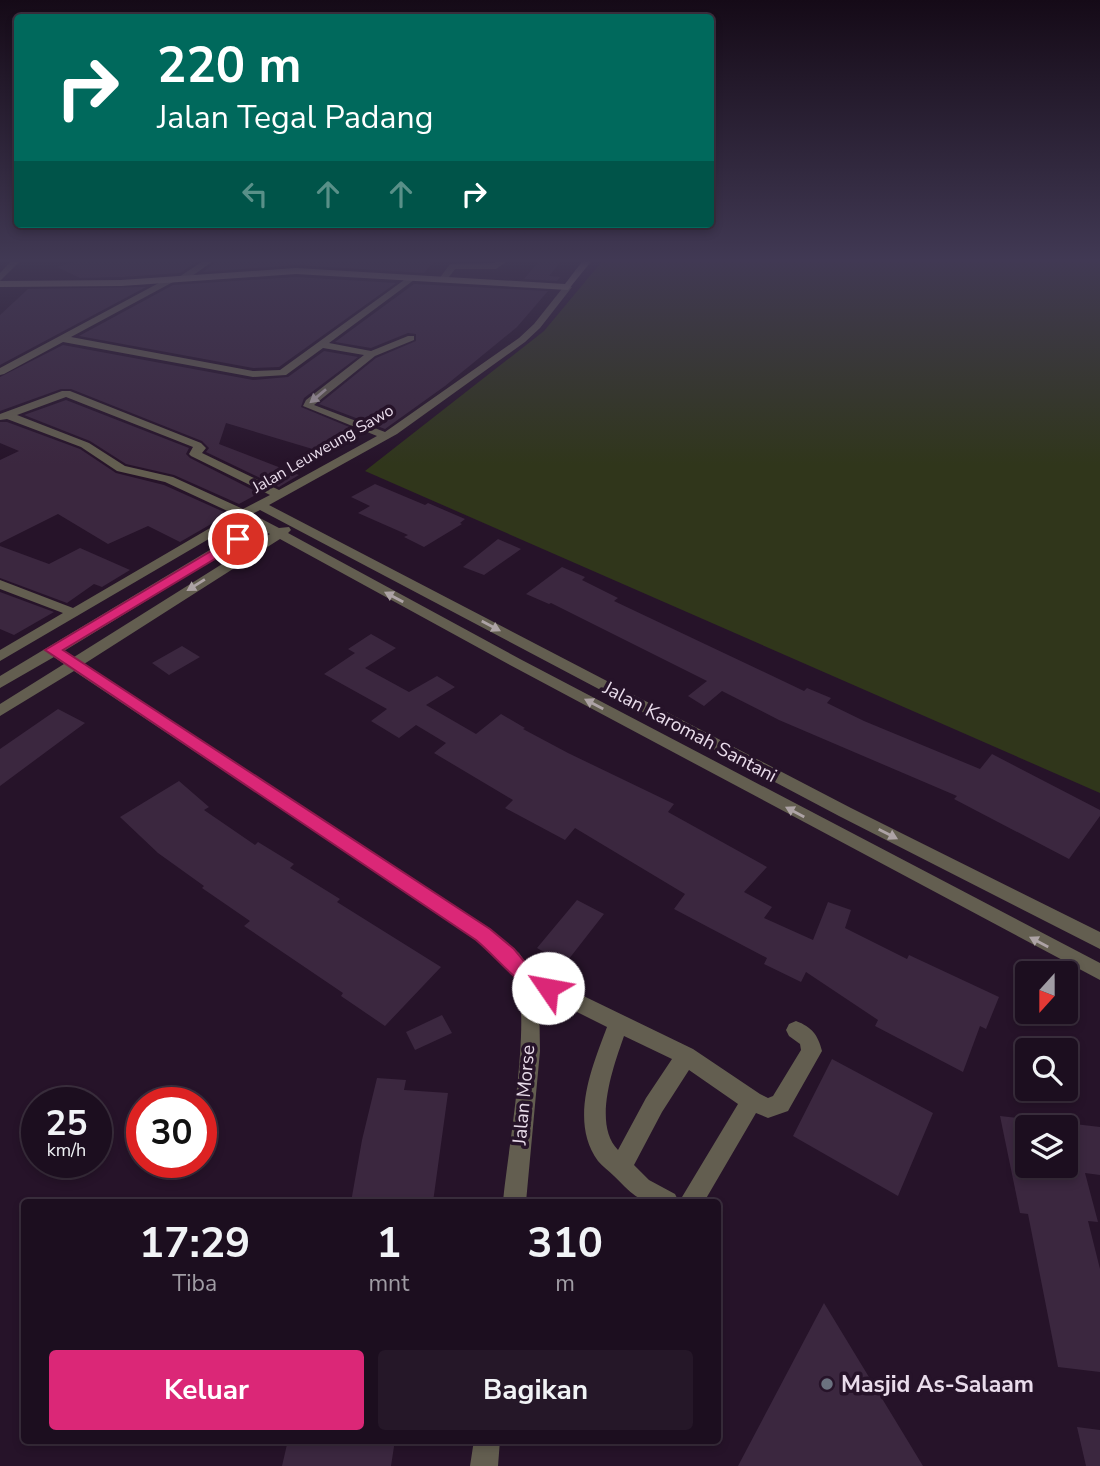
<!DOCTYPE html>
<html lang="id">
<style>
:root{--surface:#1c0e1f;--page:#251728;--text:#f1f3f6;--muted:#a09ca4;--line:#3a2e3d;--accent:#db2777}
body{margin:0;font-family:"Nunito Sans",sans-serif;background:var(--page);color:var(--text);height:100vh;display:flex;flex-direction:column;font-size:26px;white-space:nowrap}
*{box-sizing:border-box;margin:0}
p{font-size:23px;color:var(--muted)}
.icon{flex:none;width:38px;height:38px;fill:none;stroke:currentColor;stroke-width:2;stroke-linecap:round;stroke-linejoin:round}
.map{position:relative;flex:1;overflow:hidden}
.sheet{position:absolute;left:21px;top:1199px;width:700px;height:245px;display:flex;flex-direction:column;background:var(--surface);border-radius:7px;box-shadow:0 4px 10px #0003,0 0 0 2px var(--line)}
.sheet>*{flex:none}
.guide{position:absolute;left:14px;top:14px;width:700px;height:214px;border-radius:7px;box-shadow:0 4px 10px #0003,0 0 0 2px var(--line);background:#00695c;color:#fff;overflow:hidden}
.needle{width:46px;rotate:201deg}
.fabs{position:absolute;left:1015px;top:961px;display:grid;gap:14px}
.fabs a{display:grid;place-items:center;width:63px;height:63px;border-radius:7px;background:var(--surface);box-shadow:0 4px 10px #0003,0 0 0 2px var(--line);font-size:35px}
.speed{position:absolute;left:21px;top:1087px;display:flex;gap:14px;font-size:35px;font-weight:700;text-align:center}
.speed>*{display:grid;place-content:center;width:91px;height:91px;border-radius:50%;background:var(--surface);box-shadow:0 4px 10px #0003,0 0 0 2px var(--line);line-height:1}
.speed small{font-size:18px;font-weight:400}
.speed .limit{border:10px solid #d22;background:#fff;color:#111}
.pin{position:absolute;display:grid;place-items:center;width:60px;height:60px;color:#fff;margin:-30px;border:4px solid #fff;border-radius:50%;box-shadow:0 2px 7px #0007}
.me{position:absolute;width:77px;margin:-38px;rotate:303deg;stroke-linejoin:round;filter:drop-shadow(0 0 5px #0008)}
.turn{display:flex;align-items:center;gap:24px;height:147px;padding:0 28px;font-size:32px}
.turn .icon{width:91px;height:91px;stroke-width:2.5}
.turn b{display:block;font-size:49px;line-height:60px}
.lanes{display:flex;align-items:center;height:66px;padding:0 28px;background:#0003;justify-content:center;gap:35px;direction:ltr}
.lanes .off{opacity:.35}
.eta{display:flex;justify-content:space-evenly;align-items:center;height:119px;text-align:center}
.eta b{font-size:42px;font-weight:700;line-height:49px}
.cta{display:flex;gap:14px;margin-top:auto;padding:14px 28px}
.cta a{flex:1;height:80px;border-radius:7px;background:var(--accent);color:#fff;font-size:28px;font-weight:700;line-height:80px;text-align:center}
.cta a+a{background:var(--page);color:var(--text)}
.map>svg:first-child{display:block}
</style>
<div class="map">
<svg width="1100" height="1466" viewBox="0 0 1100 1466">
<rect width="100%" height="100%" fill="#261329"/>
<path fill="#30361b" d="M604,259H1100V793L365,471L544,331Z"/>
<path fill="#3b273f" d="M83,259H201L180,273L121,277L80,278L57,267Z
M219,259H409L434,261L424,273L296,265L203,272Z
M541,259H563L549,276L560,277L557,281L484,277L524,279Z
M296,277L396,283L279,367L253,368L79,336L173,285Z
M414,284L548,291L517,327L445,386L385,429L319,404L376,358L416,341V334L408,333L371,348L335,342Z
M146,287L0,365V315L28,289Z
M63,345L253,380L288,377L324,351L358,357L304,398L301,407L359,431L326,453L226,423L219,444L299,475L279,487L206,452L209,448L202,441L71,389H61L0,411V377Z
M66,400L189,448L186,454L190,458L259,493L239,504L174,475L126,464L90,441L24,415Z
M0,422H7L80,449L116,473L164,485L224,512L221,514L225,516L180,542L148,526L108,544L58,514L0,543V460L19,451L0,443Z
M375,484L425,505L428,503L465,519L460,523L462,524L424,547L404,537L408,535L358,513L370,506L351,497Z
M498,539L521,549L484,575L463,567Z
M0,546L49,564L80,548L130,570L102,587L94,584L67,603L0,578Z
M562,567L585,577L582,580L618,598L614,601L804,691L807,688L831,698L827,703L864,721L980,769L992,754L1100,810V816L1069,859L954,799L957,796L779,720L722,691L704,706L688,696L707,681L551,603L549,604L526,594Z
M0,592L54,612L14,635L0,629Z
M371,634L396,648L365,668L409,692L437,676L455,687L426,705L476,734L501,714L525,728L523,729L568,753L674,804L668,812L767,867L744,892L772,907L764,918L813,940L828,902L851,910L845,928L907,959L909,955L999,997L986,1029L980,1026L963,1072L875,1026L878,1020L806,972L801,982L764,964L767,958L674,909L685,894L575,828L565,840L505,808L513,800L434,753L446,743L416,725L399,738L371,721L387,709L324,674L355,653L348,649Z
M182,646L200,657L169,675L152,663Z
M58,709L85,723L0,786V749Z
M179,781L209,807L204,810L255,845L258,842L294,864L290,868L340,899L337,902L441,967L385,1026L341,996L343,993L244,926L250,921L202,888L204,886L158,853L120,817Z
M577,900L604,914L565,964L537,948Z
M442,1015L452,1033L415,1050L406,1032Z
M832,1059L933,1113L898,1196L793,1136Z
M377,1078L406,1080L404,1090L448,1093L433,1202H351L362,1140Z
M1000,1116L1027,1119V1166H1066V1123L1100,1127V1175L1085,1173L1098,1222L1088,1221L1100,1269V1372L1058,1367L1028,1214L1020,1213Z
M824,1303L923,1466H738Z
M1077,1427L1100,1430V1466H1086Z
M288,1440H395L391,1466H282Z"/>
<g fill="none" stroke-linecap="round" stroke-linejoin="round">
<path fill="#635e50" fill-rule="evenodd" d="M13,259H22L0,281V273Z
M206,259H216L185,281H179V277Z
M500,259H510L496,269H455L446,281L439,279L450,264L494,263Z
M411,275L418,277L329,343L371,351L408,336H414V340L375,356L314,405L385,432L519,338L534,324L565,285L572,287L540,328L525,342L397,434L269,505L851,808L1100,932V949L839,816L260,510L252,514L279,528L289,527L291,530L288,533L520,659L1100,963V980L510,665L280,539L84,664L490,929L519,953L532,971L693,1049L760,1094L768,1098L773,1096L801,1050L800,1044L789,1036L786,1030L789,1024L796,1021C812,1027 818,1035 822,1051L788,1111L768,1118L756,1113L704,1202H679L738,1104L689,1070L662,1112L634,1165L649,1180L675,1194L679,1202C641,1204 640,1202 614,1176C609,1171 602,1166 598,1161C569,1121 592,1067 607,1027L539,993L540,1051L526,1202H503C507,1155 533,1014 515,977C507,962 489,950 476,939L74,671L0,716V704L64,664L54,657L0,688V676L253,524L243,519L0,661V650L63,613L0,589V580L73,608L234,514L165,482L117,471L81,447L7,419L0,420V414L62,391H70L201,443L206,448L202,453L279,490L377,436L303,406L306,400L364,355L323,348L286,375L253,377L63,342L4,374L0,375V368L170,277L173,278V282L71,337L253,371L280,370ZM66,397L193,447L189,454L191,456L270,495L243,509L173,477L125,466L89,443L17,415ZM262,530L270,534L74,657L64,651ZM624,1036L672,1059L646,1098L618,1150C592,1124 614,1065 624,1036Z
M474,1440H500L498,1466H470Z"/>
<path fill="#8b846e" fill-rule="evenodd" d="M584,259H593L568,290L296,274L121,286L0,287V281L121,280L296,268L565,284Z"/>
</g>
<defs><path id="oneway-solid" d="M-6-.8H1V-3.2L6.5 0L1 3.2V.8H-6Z" transform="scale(1.75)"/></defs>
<g fill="#ada3a5">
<use href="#oneway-solid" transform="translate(318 396) rotate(140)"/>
<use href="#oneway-solid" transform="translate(196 585) rotate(148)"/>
<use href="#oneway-solid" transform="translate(394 597) rotate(-152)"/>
<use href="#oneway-solid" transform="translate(491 626) rotate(28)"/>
<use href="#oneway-solid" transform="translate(594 704) rotate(-152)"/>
<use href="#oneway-solid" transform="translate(795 812) rotate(-152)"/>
<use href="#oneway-solid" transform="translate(888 834) rotate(27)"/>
<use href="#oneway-solid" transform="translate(1039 942) rotate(-152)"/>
</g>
<linearGradient id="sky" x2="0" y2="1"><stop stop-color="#150a17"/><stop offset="0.56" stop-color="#413954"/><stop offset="1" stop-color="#413954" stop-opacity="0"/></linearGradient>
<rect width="1100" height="465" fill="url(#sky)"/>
<path fill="#db2777" stroke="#8e194d" stroke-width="2" d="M238,535L244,539L243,542L63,650L490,929L514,949L532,971L555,982L558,988L555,994L548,997C516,985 502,962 476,940L45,650Z"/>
<circle fill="#6b7280" stroke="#261329" stroke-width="2.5" cx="827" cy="1384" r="7"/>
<g text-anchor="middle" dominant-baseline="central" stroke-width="7" stroke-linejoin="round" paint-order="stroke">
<g font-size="16" fill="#e9dceb" stroke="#261329">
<text transform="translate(323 449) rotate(-30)">Jalan Leuweung Sawo</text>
</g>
<g font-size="19" fill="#e9dceb" stroke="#261329">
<text transform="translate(690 732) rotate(28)">Jalan Karomah Santani</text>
<text transform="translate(524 1095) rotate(-85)">Jalan Morse</text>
</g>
<g font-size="23" font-weight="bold" fill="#e9dceb" stroke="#261329" text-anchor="start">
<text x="841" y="1384">Masjid As-Salaam</text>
</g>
</g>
</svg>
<div class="fabs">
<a><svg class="needle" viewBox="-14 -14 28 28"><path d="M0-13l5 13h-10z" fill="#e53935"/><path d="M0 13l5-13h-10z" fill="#a09ca4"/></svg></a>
<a><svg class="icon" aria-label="search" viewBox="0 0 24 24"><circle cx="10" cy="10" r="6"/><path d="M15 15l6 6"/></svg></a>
<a><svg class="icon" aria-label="layers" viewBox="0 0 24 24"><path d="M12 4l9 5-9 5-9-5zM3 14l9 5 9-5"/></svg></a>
</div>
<div class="speed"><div>25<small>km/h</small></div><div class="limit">30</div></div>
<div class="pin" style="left:238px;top:539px;background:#d93025"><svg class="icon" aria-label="arrive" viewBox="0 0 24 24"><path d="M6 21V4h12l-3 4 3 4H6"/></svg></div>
<svg class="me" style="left:548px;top:988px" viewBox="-20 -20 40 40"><circle r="19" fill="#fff"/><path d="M0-13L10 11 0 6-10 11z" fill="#db2777"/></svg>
<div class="guide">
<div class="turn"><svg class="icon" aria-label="right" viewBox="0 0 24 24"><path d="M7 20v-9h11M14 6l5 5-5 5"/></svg><div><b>220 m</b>Jalan Tegal Padang</div></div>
<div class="lanes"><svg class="icon off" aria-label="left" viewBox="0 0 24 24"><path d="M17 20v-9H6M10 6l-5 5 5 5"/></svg><svg class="icon off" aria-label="ahead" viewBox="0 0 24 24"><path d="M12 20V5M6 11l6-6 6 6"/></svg><svg class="icon off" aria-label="ahead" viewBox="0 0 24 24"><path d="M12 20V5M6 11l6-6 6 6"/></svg><svg class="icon" aria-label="right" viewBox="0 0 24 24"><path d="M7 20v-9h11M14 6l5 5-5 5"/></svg></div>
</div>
<section class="sheet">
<div class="eta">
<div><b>17:29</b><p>Tiba</p></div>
<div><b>1</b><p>mnt</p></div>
<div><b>310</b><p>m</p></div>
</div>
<div class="cta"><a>Keluar</a><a>Bagikan</a></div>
</section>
</div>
